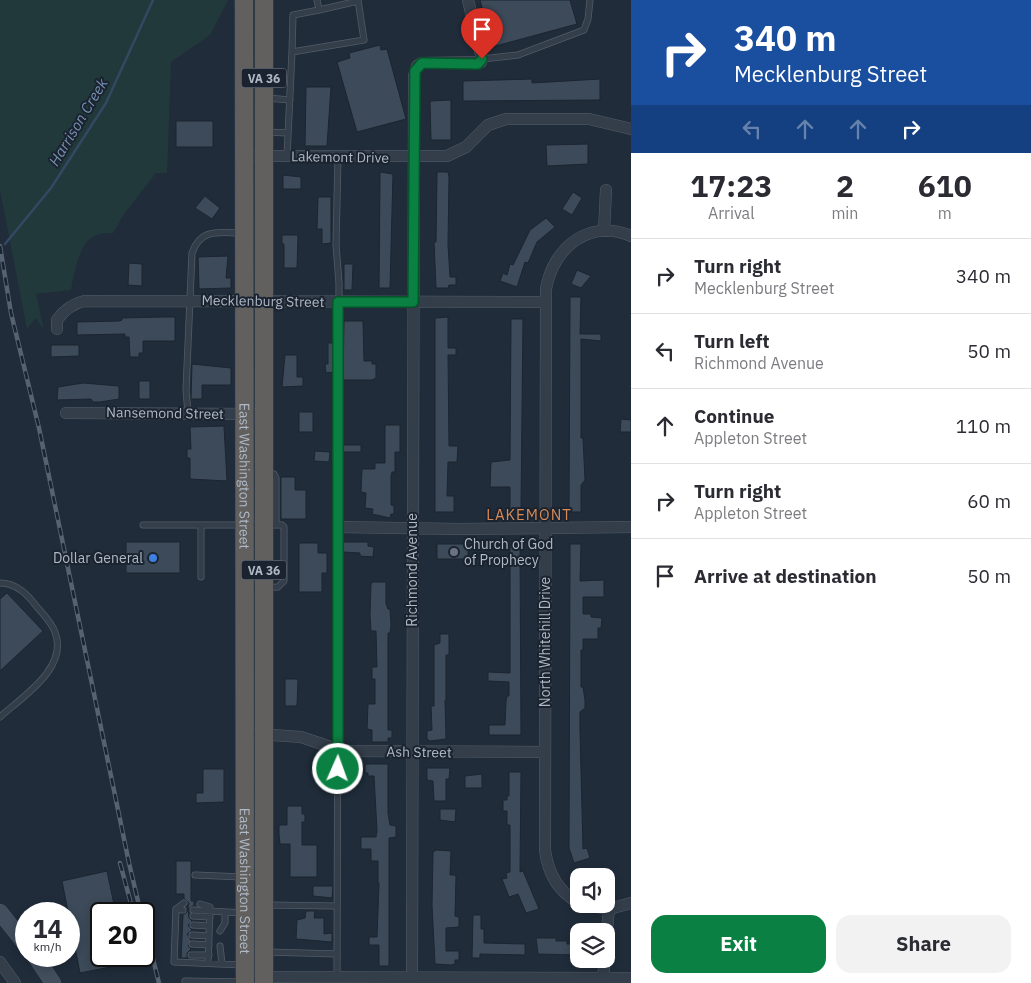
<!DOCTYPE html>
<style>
:root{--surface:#fff;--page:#f2f2f3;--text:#2b2b33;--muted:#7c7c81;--line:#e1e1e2;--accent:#0b8043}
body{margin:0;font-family:"IBM Plex Sans",sans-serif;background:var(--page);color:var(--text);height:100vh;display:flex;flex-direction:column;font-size:19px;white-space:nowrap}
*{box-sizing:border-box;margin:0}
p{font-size:16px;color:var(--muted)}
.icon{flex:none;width:28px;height:28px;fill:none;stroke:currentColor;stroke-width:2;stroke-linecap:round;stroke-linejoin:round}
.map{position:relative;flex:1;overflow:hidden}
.drawer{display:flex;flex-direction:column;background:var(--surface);width:400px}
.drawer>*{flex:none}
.guide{background:#1a4fa0;color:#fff;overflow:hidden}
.fabs{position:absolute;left:570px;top:868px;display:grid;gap:10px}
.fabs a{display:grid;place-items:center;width:45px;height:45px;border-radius:10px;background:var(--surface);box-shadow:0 2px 8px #0003;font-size:25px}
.speed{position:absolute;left:15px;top:902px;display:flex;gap:10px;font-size:25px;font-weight:700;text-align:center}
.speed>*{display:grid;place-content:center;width:65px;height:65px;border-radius:50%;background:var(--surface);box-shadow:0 2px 8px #0003;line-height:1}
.speed small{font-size:12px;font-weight:400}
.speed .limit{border:2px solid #111;border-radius:8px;background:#fff;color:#111}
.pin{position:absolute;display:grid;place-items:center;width:42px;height:42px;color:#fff;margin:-51px -21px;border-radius:50% 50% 50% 0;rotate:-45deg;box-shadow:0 0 5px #0007}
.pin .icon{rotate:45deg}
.me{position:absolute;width:55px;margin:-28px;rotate:2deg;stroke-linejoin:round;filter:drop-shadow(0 0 4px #0008)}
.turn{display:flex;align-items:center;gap:18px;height:105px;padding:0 20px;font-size:22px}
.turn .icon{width:65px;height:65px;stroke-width:2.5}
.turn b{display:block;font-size:35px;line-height:42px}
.lanes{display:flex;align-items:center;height:48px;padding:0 20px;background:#0003;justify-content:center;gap:25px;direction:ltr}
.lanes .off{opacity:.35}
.eta{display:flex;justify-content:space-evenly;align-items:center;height:85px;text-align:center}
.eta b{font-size:30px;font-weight:700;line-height:35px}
.action{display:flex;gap:10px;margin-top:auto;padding:10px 20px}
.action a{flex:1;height:58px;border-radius:15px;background:var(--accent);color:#fff;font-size:20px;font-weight:700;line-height:58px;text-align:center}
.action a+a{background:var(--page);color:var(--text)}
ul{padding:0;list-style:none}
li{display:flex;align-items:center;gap:15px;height:75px;padding:0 20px;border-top:1px solid var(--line)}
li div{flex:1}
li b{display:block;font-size:19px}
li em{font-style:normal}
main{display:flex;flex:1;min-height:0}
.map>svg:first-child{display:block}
</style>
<main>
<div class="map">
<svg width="631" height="983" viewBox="0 0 631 983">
<rect width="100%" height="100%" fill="#202c3a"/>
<path fill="#22393b" d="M0,0H228L210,35L171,62L167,173H156L124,214L113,233C108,233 102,233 97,235C79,240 74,274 71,290L36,294L44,330L36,318L27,329L0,190Z"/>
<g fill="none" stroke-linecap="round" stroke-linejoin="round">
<path stroke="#334862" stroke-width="2.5" d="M5,244L51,188L106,103L153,0"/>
</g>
<path fill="#3c4a59" stroke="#1c2531" d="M480,0H570L577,24L492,47Z
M380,45L381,50L387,49L406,119L357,132L337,62L350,58L349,53Z
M532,79V83L600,79V100L463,101V81Z
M306,87H331L327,146H305Z
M451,100V140H431L430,101Z
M176,121H213V147H176Z
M588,144V164L547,166L546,145Z
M380,172L393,174L390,288H379Z
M437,172H448L449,177L448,245L450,277H456V285H449L448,288H436L434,242H436Z
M283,175L301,177V189H283Z
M573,192L582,198L572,215L562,209Z
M205,196L220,208L212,219L195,208Z
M318,197H331V243L322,244V229H317Z
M546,218L555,227L537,242L528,263L525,262L517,287L500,281L503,273L507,275L510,264L513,265L530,230Z
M282,235H298L297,268H284V244H282Z
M228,256L226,278H231V288L199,289L198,257Z
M129,263L142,264V286L128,285Z
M344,264H353L352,290H344Z
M577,270L591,276L581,288L571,284Z
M570,297H581L580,334H601V341L581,339V438H583L585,480L581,485V512H569Z
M163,317H175V341H143V353H139V357H130L129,337H125V334L77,335V322L119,321L122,320V318Z
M448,317V348H456V355H448L449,446H458L457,462H448L447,496H454V512H435V318Z
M511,319H523L521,510H510V487H490L491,462L510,460Z
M344,321H363L364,361H372V364H376V378L372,380H343Z
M328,343H334V372L326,373L325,364H328Z
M51,345H79V356L51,357Z
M285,355H297V377H303V386L282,387Z
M192,364L231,368V385H202V399H191Z
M139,381H150V399H139Z
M83,383L119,386V399L100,402H93L91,399L57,400L58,387Z
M299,412H313V432H299Z
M621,419L631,420V432H620Z
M385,425H400V452H395V472H392L391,476V505L394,506V514H391L390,518L372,514L373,509L365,508L366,493L361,492L362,469H375V463H385Z
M224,426L227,481L190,479V458H187V449H191L190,427Z
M343,445H361V452H343Z
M315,451L330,452L329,462L314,461Z
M281,477H295V490H306V519H281Z
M126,542H180V573H126Z
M343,542H368V546L374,547L373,557L360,556V553L343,552Z
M299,543H318V553H327V573H322V592H299Z
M437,544H468V559H437Z
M570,544H581L580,581L604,580V597H583V614H591V617L602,618L601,628H598V639H583V650H581V687H583L585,700V708L580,712V729L583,849L587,848L590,858L574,863L569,848Z
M510,545H520L521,735H489V725H505L506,701L507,696H509V682L488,681V672L510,673Z
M374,582H386V604L388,609H390L391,625L390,633H388V730H392V738H388V742H372V730L367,729L368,704H375V679H372V667H377L376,631H371L370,616L371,583Z
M7,593L43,631L0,671V599Z
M440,634H449V655H446V700H445L446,739L430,741L427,739V731L432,730L431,706H434V645L440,643Z
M285,679H298L297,706H285Z
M365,764H388V813L390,825L396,826V837L389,838V966H379V945H369V937H377L379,883H378V861H371V849H361V837H376L377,831L374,776H368V773H365Z
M427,768H450L449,779H446V801H434L433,781L427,780Z
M203,769H224V802L196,803V793H203Z
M509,772H521L520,872L523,871L539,909L526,913L518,894L509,897L502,879L507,878L506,873L510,872V825H507V811H503V800H507V796H509Z
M482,774V788H465V776Z
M287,806H302V814H305V822H302V845H317V877H290V844H280L279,834V825H287Z
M440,809H456L455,822L440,820Z
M436,850L451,851L450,875H455L456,877L455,916L459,917V927L446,928V951H459V960H455V964L451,965L435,964L432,905L433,852Z
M176,861H191V901H194V905L188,909L189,918L192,921L188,925L192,930L187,934L191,940L188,946L191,949L187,953V958H181L183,915L187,912L189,903L184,898V894H176Z
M107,871L116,914H101V956H124L126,964L80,973L62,881Z
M313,886H333L332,898L313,896Z
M306,911H315L314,918H324V934L332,933V942L296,939L297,920L305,918Z
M473,915H481V929H484V943L525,944V955L480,954V958H472Z
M536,938H556V941H567V944H579V955L538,954Z"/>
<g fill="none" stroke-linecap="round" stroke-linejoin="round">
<defs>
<path id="service" d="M319,10L358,1
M292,52L293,15L319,10L317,0
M482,59L518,55L584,30L588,19L590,0
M267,98L290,100
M265,132L288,133
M287,156L292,52L364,40L358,0
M188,413L186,390L192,253C201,227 220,233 243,233
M266,473L274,474L276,478V525
M143,525H282L284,527V581L278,587L266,588
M201,577V525
M0,583C17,583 28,595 37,607C44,615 52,623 55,632C69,668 22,697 0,717
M195,875L243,877
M200,904L210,907L208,963
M266,905L336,906
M176,909L184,903
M183,910L176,909L174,962L243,965
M193,910L244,913
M193,916L210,917
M193,925L209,926
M220,931L225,923V912
M192,935L209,936
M192,944L209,945
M220,946L222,964
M267,952L337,954
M191,955H209
M337,977L339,283L336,245L338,157
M185,983V981L243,982"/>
<path id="minor" d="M245,156H447L466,147L488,125L506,119H589L631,129
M604,231L606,190
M57,329V320C64,310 72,304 84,301L545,302
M66,413L265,414
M338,527L458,529L631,527
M258,734L301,737L343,751L545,752
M579,903C558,892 548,873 545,850L546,289C553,248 589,218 631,236
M581,904L609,909L631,903
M606,940L609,909
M0,962L15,983
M245,977L631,978
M603,978L605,959
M412,983L414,76L417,66L422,63L481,62L482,59L468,0"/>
<path id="secondary" d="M0,912L26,945
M35,956L53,983"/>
<g id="trunk">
<path id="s1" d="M244,0L245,983"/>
<path d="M264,0V983"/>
</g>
</defs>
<use href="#service" stroke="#525c68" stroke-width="7"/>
<use href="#minor" stroke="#525c68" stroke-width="12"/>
<use href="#secondary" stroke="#525c68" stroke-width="16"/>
<use href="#trunk" stroke="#3f4955" stroke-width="19"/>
<use href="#service" stroke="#343e4a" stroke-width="5.5"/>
<use href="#minor" stroke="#343e4a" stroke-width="11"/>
<use href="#secondary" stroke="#424d5d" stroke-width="15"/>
<use href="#trunk" stroke="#61605e" stroke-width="18"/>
<defs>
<path id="rail" d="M0,246L11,313L39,428L129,863L141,914
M120,863L133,911
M144,923L159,983"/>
</defs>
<use href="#rail" stroke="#566271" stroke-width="4.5"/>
<use href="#rail" stroke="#1a232f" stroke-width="2.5" stroke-dasharray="8" stroke-linecap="butt"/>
</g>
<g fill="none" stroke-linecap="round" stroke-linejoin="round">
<defs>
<path id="route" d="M338,769V302H413L415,71L422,63L478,64L482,59"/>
</defs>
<use href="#route" stroke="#07532c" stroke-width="12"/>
<use href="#route" stroke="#0b8043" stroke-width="9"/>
</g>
<circle fill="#6b7280" stroke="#1a232f" stroke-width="2" cx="454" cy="552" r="5"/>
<circle fill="#3f7fe0" stroke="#1a232f" stroke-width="2" cx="153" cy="558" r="5"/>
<g text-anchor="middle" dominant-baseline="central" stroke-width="4" stroke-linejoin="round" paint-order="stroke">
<g fill="#1a232f" stroke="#828c99" stroke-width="1">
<rect x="241.5" y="68.5" width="45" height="19" rx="4"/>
<rect x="241.5" y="560.5" width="45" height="19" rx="4"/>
</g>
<g font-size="12" font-weight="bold" fill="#afb9c6">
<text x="264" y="78">VA 36</text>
<text x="264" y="570">VA 36</text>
</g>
<g font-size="14" fill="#afb9c6" stroke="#1a232f">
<text transform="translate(340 157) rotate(1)">Lakemont Drive</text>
<text transform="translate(263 301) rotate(1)">Mecklenburg Street</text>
<text transform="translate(165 413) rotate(1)">Nansemond Street</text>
<text stroke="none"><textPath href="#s1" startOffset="476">East Washington Street</textPath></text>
<text transform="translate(412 570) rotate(-90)">Richmond Avenue</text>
<text transform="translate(545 642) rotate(-90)">North Whitehill Drive</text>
<text transform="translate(419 752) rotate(1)">Ash Street</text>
<text stroke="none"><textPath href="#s1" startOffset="881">East Washington Street</textPath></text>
</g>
<g font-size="14" fill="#afb9c6" stroke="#1a232f" text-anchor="start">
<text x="464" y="544">Church of God<tspan x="464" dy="16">of Prophecy</tspan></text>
<text x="143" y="558" text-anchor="end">Dollar General</text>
</g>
<g font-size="15" font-style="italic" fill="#7590b0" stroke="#1a232f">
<text transform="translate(78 122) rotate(-59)">Harrison Creek</text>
</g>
<g font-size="15" letter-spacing="1" fill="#d78b59" stroke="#1a232f">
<text x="529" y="514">LAKEMONT</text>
</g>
</g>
</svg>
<div class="fabs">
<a><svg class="icon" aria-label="sound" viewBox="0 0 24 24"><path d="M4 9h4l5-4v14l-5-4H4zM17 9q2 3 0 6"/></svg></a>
<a><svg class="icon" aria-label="layers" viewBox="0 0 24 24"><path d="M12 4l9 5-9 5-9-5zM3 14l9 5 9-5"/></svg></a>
</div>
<div class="speed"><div>14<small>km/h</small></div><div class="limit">20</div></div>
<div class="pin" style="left:482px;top:59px;background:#d93025"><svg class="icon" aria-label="arrive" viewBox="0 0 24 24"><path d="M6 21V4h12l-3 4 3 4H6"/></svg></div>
<svg class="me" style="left:338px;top:769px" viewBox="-20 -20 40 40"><circle r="17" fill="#0b8043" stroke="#fff" stroke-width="3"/><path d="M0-11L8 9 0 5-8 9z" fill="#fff"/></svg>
</div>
<section class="drawer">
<div class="guide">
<div class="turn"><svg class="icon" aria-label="right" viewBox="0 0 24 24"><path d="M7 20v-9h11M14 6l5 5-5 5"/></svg><div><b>340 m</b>Mecklenburg Street</div></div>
<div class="lanes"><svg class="icon off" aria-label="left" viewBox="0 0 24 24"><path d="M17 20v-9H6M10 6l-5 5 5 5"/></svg><svg class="icon off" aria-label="ahead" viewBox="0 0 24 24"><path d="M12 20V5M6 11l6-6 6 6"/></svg><svg class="icon off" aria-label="ahead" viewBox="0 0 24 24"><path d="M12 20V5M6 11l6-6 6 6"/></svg><svg class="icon" aria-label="right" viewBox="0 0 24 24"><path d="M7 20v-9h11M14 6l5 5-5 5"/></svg></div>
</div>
<div class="eta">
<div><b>17:23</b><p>Arrival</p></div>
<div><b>2</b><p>min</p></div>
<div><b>610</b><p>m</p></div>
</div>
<ul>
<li><svg class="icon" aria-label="right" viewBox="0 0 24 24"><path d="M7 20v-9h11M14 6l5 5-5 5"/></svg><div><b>Turn right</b><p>Mecklenburg Street</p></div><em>340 m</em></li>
<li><svg class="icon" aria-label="left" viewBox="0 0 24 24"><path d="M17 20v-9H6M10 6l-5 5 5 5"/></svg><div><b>Turn left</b><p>Richmond Avenue</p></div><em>50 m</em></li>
<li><svg class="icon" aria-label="ahead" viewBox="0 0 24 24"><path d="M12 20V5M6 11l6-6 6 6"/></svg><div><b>Continue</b><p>Appleton Street</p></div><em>110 m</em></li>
<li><svg class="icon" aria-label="right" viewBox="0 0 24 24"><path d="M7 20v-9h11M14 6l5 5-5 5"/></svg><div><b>Turn right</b><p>Appleton Street</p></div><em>60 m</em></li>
<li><svg class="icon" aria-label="arrive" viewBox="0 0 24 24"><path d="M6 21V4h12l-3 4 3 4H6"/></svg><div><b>Arrive at destination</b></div><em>50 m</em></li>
</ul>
<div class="action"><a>Exit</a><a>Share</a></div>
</section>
</main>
